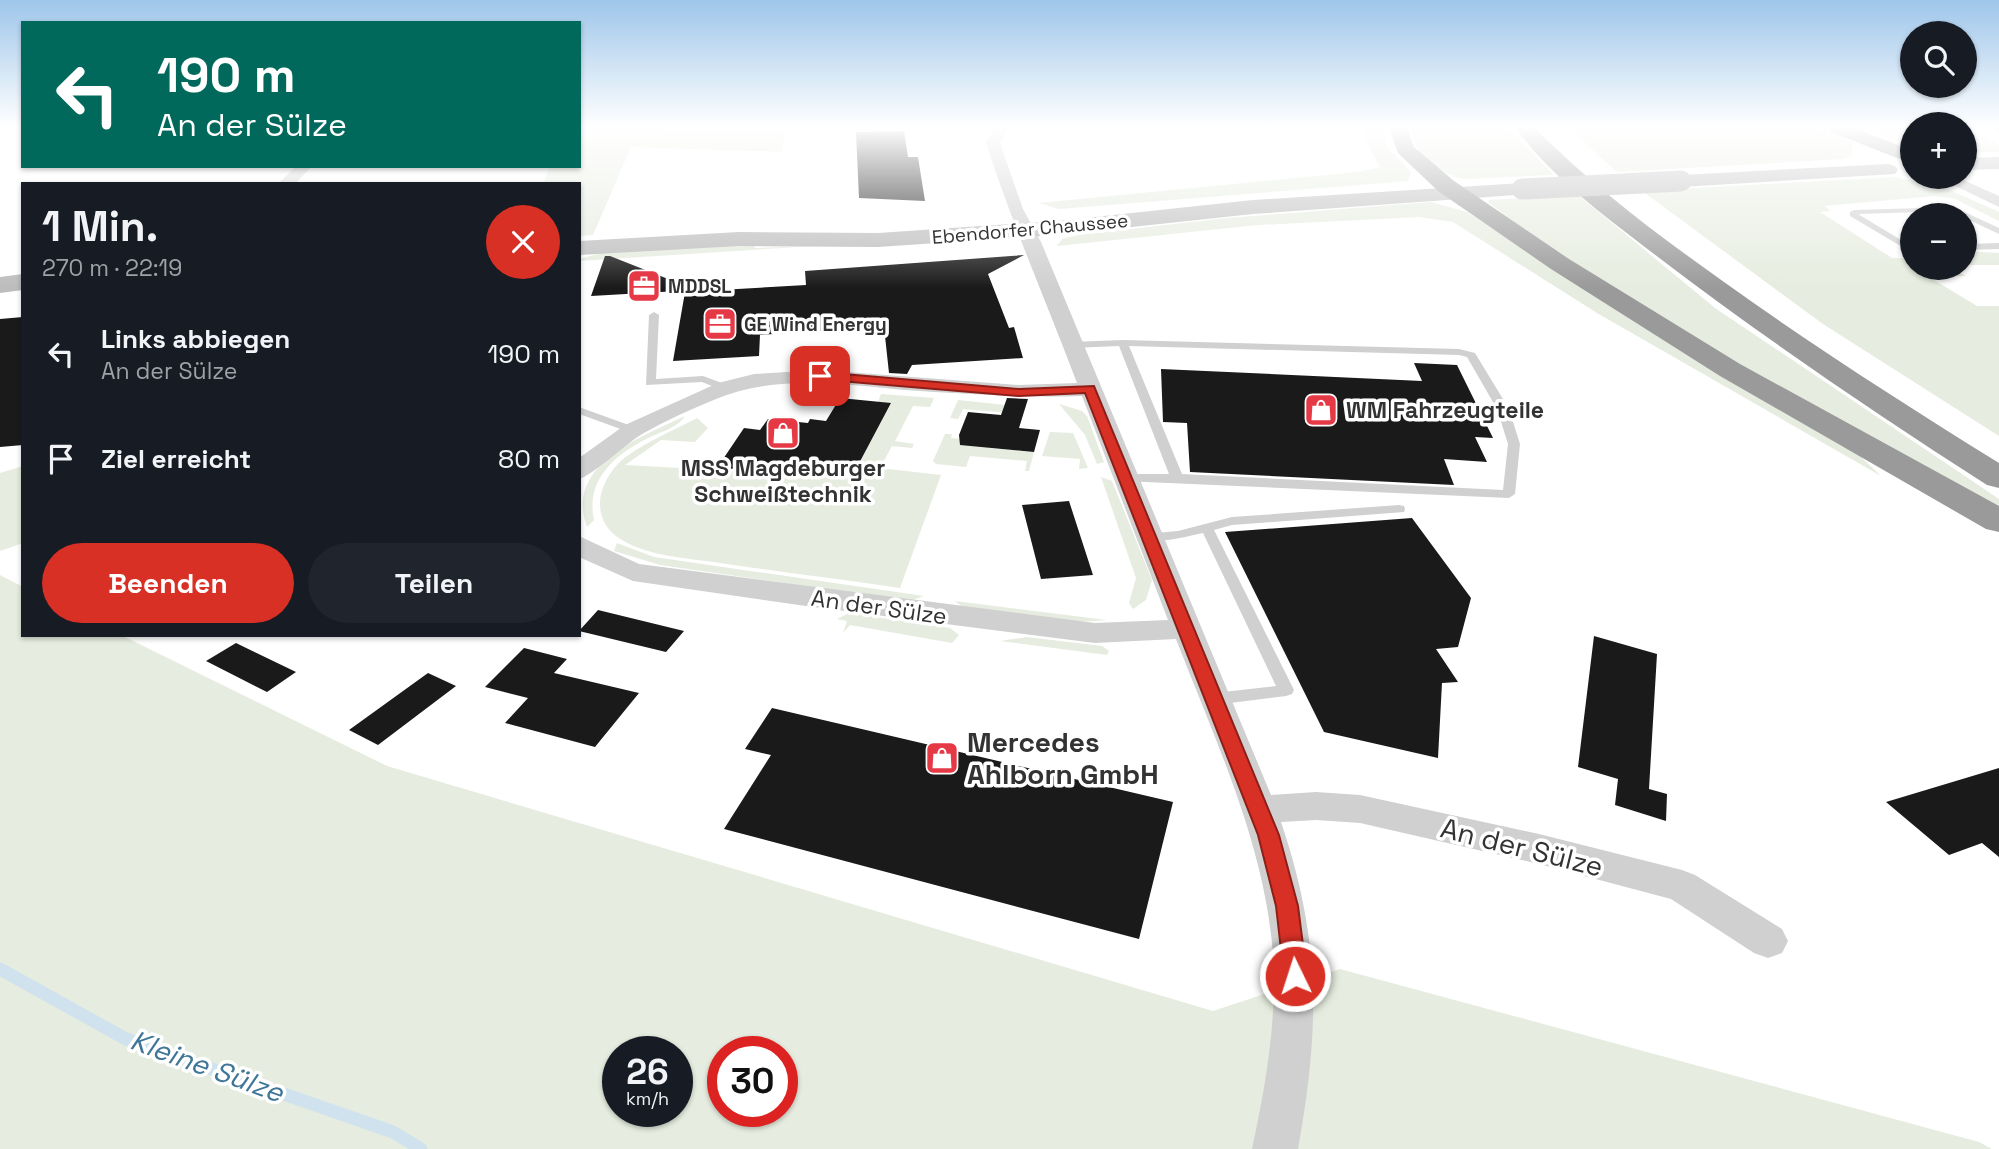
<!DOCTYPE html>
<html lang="de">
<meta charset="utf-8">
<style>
:root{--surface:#171b24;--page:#20242c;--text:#f1f3f6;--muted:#9ea1a6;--accent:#d93025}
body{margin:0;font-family:"Space Grotesk",sans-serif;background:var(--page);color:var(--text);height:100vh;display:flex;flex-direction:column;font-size:26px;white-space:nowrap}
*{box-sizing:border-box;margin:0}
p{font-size:23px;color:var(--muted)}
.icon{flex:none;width:38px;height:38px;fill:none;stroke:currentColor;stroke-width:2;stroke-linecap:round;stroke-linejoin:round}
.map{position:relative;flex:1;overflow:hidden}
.drawer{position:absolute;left:21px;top:182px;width:560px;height:455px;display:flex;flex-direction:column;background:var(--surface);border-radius:0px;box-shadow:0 2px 5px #0004}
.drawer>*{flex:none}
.guide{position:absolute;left:21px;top:21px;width:560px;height:147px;border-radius:0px;box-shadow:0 2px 5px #0004;background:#00695c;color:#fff;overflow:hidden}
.tools{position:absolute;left:1900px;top:21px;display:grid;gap:14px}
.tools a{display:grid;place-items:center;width:77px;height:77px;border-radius:50%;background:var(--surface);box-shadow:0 2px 5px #0004;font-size:35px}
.speed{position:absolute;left:602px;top:1036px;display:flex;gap:14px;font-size:35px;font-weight:700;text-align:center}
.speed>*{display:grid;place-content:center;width:91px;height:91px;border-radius:50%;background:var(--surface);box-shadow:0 2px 5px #0004;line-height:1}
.speed small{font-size:18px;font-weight:400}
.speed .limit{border:10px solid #d22;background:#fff;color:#111}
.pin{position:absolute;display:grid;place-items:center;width:60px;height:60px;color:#fff;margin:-30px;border-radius:14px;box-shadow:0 4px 10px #0006}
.me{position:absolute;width:77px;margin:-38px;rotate:356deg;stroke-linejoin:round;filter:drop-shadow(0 0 5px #0008)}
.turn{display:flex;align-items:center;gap:24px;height:147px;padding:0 21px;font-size:32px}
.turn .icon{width:91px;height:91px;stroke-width:2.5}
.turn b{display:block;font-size:49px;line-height:60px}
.round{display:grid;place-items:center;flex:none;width:74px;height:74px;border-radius:37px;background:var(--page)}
.summary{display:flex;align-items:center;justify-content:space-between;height:119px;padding:0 21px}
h1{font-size:42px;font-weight:700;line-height:52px}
.action{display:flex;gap:14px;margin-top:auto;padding:14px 21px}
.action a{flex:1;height:80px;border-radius:42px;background:var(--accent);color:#fff;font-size:28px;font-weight:700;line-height:80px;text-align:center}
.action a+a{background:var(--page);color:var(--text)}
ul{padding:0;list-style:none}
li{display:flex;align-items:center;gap:21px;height:105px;padding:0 21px}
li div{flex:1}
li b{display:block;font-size:26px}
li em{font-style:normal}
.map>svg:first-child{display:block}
</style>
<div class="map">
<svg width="1999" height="1149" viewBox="0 0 1999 1149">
<rect width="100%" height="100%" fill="#fff"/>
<path fill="#e6ecdf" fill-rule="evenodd" d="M579,128L785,130L782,152L631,147L593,235L579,236V184H543L550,166H579Z
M1364,128H1382L1388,148L1411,172L1408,181L1059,209L1039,203L1358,172L1380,167L1369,148Z
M1411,128H1508L1554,175L1463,179C1441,174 1412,153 1411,128Z
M1568,128H1818L1857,144H1852V154L1844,159L1617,172Z
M1857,128H1913V146Z
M1965,128L1999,144V152H1965Z
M1894,177L1945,188L1999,212V221L1955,199L1935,196L1824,206L1831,211L1820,212L1892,258H1913V268H1952L1966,276L1929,277L1977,306H1999V436L1823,324L1642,191Z
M1578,195L1715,308L1999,499V508C1825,415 1646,322 1488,202L1489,200Z
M1431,202L1467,212L1638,324L1859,455L1881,476L1597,313L1453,222L1419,217L1258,225L1057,246L1062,239L1078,235L1227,218Z
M754,243L755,248L814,246L579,261V259L605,252Z
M1965,251L1999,253V265H1965Z
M881,394L934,398L930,407L913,406L895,441L914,444L912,448L892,446L880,468L941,475L900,588C840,579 780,572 720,563C688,558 650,557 622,540C586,519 599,477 627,456C648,441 674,430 697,418L708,428L695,442L661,440L625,465L864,478L870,465L856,469L891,404L878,402Z
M958,400L1026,407L1021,414L963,409L958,419L950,418Z
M1059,404L1082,411L1087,416L1104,462L1097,464L1085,435Z
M685,416C678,427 664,431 652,436C617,453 585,478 594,520L587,527C564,465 641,437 685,416Z
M1050,432L1073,433L1088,468L1079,469L1080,459L1042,456Z
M945,434H952L951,438L983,441L989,448L1034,452L1029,471H1025L1027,461L970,456L966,467L936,464L933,461Z
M23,466V543L0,551V473Z
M1101,477L1112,481L1152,580L1146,600L1133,609L1129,603L1136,578Z
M617,543L654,557L924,596L910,601L660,565L614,551Z
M0,575L23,587V635H121L387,766L1213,1011L1340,969L1979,1142L1992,1149H0ZM618,1052H677V1111H618ZM723,1052H782V1111H723Z
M955,601L1107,620L1078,622L964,608Z
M849,613L950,628L959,635L952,643L850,625L843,633L847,621L837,619Z
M1027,637L1102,646L1109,651L1107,655L1000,641Z"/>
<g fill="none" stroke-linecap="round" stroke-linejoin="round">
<path stroke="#cfe2ee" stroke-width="13" d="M0,969L126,1039L393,1132L421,1149"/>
</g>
<path fill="#1a1a1a" d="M904,131L908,157H918L925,201L859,198L856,132Z
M1024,255L988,274L1009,328L1014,327L1023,358L912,365L907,374L889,373L884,327L760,335L759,356L673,361L685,292L806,285L805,271Z
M605,256H610L696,290L591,296Z
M23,317V445L0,447V319Z
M1414,363L1457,365L1493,438L1475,437L1487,462L1444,459L1454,485L1190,472L1187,423L1163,422L1161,369L1422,381Z
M840,398L891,403L856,469L799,463L795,472L717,468L744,428L760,430L768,419L808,423L810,419L826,421Z
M1007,398L1028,399L1019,428L1040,430L1034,452L960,445L959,435L968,412L1001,415Z
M1069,501L1093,575L1041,579L1022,505Z
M1412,518L1471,598L1458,647L1436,649L1458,682L1442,683L1438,758L1324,732L1225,532Z
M598,610L684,631L666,652L579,631Z
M1594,636L1657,654L1649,789L1667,794L1666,821L1615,805L1618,779L1578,767Z
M236,643L296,672L267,692L206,661Z
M524,648L567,659L554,673L639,693L595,747L505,723L528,698L485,687Z
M428,673L456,686L378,745L349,730Z
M772,708L1173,802L1139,939L724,829L771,755L745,749Z
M1999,768V857L1982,843L1949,855L1886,802Z"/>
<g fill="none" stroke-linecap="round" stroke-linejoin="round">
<path fill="#d0d0d0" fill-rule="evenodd" d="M1992,128H1999V133Z
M1954,207L1999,228V234L1965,218V215L1953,211L1858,214L1906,243H1913V249L1904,248L1850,216V212L1854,210Z
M1999,243V249L1965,250V244Z
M654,312L659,315L656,379L703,376L730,386V390H722L702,382L646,385L649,315Z
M1123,340L1459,349L1475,353L1509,409L1520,444L1515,494L1509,498L1122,481L1120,478L1126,474H1169L1119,346L1071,348L1066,345L1071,342ZM1129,346L1459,355L1467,357L1497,409L1508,444L1503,490L1182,474Z
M579,407L637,428L639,430L637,432H629L579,414Z
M1399,505L1404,506L1405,509L1404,512L1232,525L1214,530L1294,690L1292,694L1286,696L1214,705L1208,703L1206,699L1208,695L1214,693L1276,686L1203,533C1184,537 1164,543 1145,540L1143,537L1145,534L1178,531L1232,517Z"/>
<path fill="#d0d0d0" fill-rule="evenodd" d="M994,128H1008L1000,143L1023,209L1041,242L1271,795L1316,792L1360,795L1539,834L1682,870L1695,875L1782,929L1788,941L1782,953L1768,958L1754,953L1671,899L1539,864L1360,823L1316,820L1281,822C1321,940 1320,1027 1298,1149H1252C1264,1093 1274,1038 1274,980C1273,861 1218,748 1176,639L1095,643L813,607L633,581L579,557V536L639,564L1095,623L1168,620L1082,396C1023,398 966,394 906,390C851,385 791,376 736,392C710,400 662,422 639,436C624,446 591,476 579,479V458L625,425L718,383L754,374L820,370L1019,385L1077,383C1047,303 1012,224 986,143Z
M296,166H312L295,184H278Z
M1957,177L1999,196V207L1939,178Z"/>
<path fill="#bdbdbd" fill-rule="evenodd" d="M1999,157V169L1965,170V158Z
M1888,164L1895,166L1898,170L1895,174L1681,187L1670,181L1681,175Z
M1913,174V177H1965V174L1967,177C1958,188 1927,185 1914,181L1911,177Z
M1522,183L1530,184L1533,189L1530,194L1253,214L1057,235L878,247L739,246L579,255V241L739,232L878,233L1057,221L1253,200Z
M23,274V290L0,293V277Z"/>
<path fill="#9a9a9a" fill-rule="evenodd" d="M1389,128H1407L1414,147L1454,181L1569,259L1740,364L1999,506V532L1986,529L1720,376L1551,269L1438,191L1398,153Z
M1516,128H1535C1592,186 1658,235 1724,282C1813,346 1906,405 1999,463V488L1987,485C1875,413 1764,338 1658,257C1609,219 1552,179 1516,128Z
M1829,128H1854L1911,150L1913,156L1904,160L1897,158L1831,132Z"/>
<path stroke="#bdbdbd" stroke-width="21" d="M1522,189L1681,181"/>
</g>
<linearGradient id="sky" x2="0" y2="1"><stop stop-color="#9ec6ea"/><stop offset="0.44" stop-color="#fff"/><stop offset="1" stop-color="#fff" stop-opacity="0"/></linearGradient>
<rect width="1999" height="288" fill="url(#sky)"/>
<path fill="#d93025" stroke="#8d1f18" stroke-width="2" d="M820,372L1019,389L1094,386L1279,835L1298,906L1307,976L1304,984L1295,987L1287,984L1284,976L1276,906L1258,835L1085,393L1019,396L816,379L814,376Z"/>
<defs>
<symbol id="office-square" viewBox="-11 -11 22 22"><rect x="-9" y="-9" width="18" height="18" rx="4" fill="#e63946" stroke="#fff"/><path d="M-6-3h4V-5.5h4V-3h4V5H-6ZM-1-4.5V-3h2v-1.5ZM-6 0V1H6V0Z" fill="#fff"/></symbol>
<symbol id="shop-square" viewBox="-11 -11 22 22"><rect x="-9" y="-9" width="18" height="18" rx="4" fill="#e63946" stroke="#fff"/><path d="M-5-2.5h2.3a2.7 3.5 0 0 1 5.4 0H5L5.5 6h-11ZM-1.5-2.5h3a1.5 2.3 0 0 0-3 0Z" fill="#fff"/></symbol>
</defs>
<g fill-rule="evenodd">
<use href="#office-square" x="625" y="267" width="38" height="38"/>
<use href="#office-square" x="701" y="305" width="38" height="38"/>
<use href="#shop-square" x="1302" y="391" width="38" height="38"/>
<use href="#shop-square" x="764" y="414" width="38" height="38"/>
<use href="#shop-square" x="923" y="739" width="38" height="38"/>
</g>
<g text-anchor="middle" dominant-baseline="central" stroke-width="7" stroke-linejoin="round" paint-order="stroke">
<g font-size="19" fill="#333" stroke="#fff">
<text transform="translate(1030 229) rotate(-5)">Ebendorfer Chaussee</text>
</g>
<g font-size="19" font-weight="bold" fill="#333" stroke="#fff" text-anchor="start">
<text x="668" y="286">MDDSL</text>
<text x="744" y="324">GE Wind Energy</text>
</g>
<g font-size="23" font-weight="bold" fill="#333" stroke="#fff" text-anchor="start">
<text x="1346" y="410">WM Fahrzeugteile</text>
<text x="783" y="468" text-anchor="middle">MSS Magdeburger<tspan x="783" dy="26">Schweißtechnik</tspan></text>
</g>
<g font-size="23" fill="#333" stroke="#fff">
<text transform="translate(879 607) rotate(8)">An der Sülze</text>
</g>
<g font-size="28" font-weight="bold" fill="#333" stroke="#fff" text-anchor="start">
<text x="967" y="742">Mercedes<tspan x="967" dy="32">Ahlborn GmbH</tspan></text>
</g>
<g font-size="28" fill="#333" stroke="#fff">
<text transform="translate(1522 847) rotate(14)">An der Sülze</text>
</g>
<g font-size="28" font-style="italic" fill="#3f7597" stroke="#fff">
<text transform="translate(207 1066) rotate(20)">Kleine Sülze</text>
</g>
</g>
</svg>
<div class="tools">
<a><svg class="icon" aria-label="search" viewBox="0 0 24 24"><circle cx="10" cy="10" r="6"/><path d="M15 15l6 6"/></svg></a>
<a>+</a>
<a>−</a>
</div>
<div class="speed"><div>26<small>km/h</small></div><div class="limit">30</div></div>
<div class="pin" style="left:820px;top:376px;background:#d93025"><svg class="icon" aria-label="arrive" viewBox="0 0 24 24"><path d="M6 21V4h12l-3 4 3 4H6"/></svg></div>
<svg class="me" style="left:1295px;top:976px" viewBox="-20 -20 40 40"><circle r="17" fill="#d93025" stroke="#fff" stroke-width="3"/><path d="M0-11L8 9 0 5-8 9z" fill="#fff"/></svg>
<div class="guide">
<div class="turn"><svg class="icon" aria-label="left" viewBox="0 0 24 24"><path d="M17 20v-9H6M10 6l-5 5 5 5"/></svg><div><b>190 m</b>An der Sülze</div></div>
</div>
<section class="drawer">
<div class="summary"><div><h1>1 Min.</h1><p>270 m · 22:19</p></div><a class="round" style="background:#d93025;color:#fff"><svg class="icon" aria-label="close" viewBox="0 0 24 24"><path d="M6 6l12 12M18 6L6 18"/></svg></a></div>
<ul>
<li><svg class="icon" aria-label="left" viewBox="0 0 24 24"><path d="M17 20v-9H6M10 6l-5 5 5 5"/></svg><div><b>Links abbiegen</b><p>An der Sülze</p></div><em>190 m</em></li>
<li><svg class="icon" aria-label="arrive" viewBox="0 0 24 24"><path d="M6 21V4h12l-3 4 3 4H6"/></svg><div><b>Ziel erreicht</b></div><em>80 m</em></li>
</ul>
<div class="action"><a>Beenden</a><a>Teilen</a></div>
</section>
</div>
